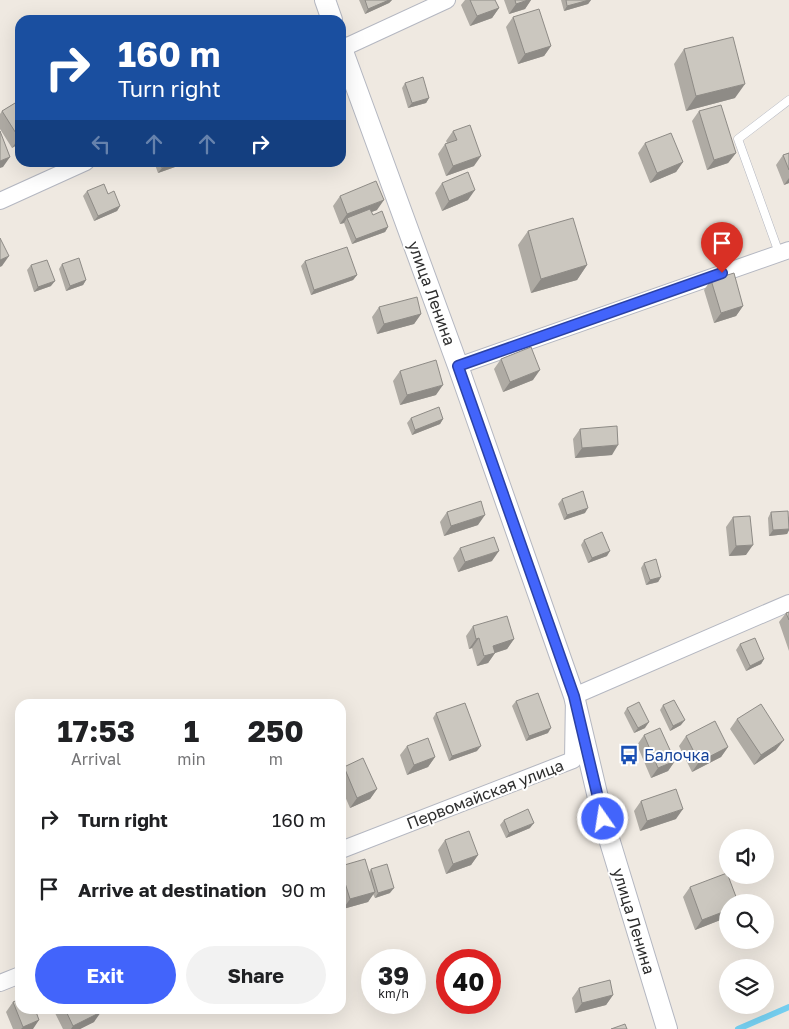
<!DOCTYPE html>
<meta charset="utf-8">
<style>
:root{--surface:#fff;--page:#f2f2f2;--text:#202124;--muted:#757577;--accent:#4264fb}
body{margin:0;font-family:"Golos Text",sans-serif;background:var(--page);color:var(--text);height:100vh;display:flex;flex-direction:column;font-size:19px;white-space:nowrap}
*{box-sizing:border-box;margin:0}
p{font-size:16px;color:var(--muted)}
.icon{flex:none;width:28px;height:28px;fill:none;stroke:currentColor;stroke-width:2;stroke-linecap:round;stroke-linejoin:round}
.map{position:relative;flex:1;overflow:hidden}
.drawer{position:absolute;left:15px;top:699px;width:331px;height:315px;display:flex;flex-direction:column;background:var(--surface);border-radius:15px;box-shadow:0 5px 20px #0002}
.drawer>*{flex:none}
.banner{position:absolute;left:15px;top:15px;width:331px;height:152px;border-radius:15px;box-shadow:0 5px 20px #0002;background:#1a4fa0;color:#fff;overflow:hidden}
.buttons{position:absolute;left:719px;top:829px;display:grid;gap:10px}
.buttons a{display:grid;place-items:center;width:55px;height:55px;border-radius:50%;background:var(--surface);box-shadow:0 5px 20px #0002;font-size:25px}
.speed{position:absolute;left:361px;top:949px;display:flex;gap:10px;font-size:25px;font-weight:700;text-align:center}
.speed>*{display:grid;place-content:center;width:65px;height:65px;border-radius:50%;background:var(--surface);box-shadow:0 5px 20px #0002;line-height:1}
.speed small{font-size:12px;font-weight:400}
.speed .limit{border:8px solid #d22;background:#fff;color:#111}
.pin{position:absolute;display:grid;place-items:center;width:42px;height:42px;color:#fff;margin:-51px -21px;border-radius:50% 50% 50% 0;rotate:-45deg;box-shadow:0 0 5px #0007}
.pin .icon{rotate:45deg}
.me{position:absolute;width:55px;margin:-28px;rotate:347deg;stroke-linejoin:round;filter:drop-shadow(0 0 4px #0008)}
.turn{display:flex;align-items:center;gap:18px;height:105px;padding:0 20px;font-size:22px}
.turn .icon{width:65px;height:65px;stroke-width:2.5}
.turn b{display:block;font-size:35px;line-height:42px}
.lanes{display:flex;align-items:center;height:48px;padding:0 20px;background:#0003;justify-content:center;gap:25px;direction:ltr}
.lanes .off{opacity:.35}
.eta{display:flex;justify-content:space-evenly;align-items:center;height:85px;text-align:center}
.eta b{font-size:30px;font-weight:700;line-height:35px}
.primary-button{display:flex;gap:10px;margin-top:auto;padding:10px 20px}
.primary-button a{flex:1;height:58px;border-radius:30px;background:var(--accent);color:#fff;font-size:20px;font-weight:700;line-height:58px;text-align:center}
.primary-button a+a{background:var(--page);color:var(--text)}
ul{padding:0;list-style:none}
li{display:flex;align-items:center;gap:15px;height:70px;padding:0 20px}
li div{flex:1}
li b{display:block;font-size:19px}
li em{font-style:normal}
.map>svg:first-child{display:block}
</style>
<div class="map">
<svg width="789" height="1029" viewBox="0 0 789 1029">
<rect width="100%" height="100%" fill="#efe9e1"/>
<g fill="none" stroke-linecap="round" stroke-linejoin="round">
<path stroke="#75cff0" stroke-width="6" d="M738,1029L789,1007"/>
<defs>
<path id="service" d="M779,253L738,139L789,100"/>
<path id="minor" d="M341,49L447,0
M0,201L86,162
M458,366L789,250
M341,850L573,760L574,696L789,603
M0,983L20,975"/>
<path id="tertiary" d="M325,0L332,20
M341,46L458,366L574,696L603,819L667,1029"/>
</defs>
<use href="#service" stroke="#b4b7c1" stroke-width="9"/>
<use href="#minor" stroke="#b4b7c1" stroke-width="18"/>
<use href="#tertiary" stroke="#b4b7c1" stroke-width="22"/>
<use href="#service" stroke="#fff" stroke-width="8"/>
<use href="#minor" stroke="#fff" stroke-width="16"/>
<use href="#tertiary" stroke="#fff" stroke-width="20"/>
</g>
<path fill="#afaba4" d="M359,0H392L389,3L365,14Z
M465,0H495L499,8L492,18L470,26L461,5Z
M504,0H531L525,9L509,14Z
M561,0H591L588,4L564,11Z
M513,17L551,46L544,56L518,64L506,27Z
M684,49L735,98L686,111L674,64Z
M405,83L429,98L426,103L408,108L402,88Z
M20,100V143L12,148L0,129V114L2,111Z
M699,111L736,153L728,163L707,170L692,121Z
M453,131L474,166L446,176L438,154L445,144L447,143L446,141Z
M645,143L683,162L676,172L650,183L638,153Z
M789,153V183L784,185L776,165L783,155Z
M154,162H178L175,167L158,173Z
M442,183L468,200L442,211L435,193Z
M87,191L108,194L120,206L117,211L94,221L83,196Z
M340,196L377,210L371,212L373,215L388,227L385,232L352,244L344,223L340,224L333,206Z
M528,231L587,265L577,280L531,293L518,245Z
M305,261L357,275L353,280L311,295L301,266Z
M62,264L86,280L83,285L66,291L59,269Z
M31,265L51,286L34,292L27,270Z
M711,280L743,306L736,316L714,323L704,290Z
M379,307L421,314L414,324L377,334L372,317Z
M501,359L533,380L503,392L494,369Z
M400,371L436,395L400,405L393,381Z
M411,418L443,419L440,424L412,435L407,423Z
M580,429L612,455L575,458L573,439Z
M562,499L585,513L564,520L558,504Z
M447,512L478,525L444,536L440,522Z
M771,512L789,517V530L787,534L769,536L768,518Z
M733,517L746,555L729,556L726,527Z
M584,540L607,556L588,563L581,545Z
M460,548L492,561L458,572L453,558Z
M644,563L661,577L658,582L646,585L641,568Z
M789,612V651L779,622L786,613Z
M473,626L514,639L507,649L495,653L488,663L477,666L472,648L469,649L466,636Z
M740,644L764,659L761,664L746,671L736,650Z
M516,701L548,733L526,741L512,706Z
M663,705L681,725L670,731L660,710Z
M627,708L645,728L634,733L624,713Z
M436,713L477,751L449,761L433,718Z
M737,719L776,750L754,765L730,729Z
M644,735L675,761L668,771L651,778L637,745Z
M686,736L728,747L721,757L692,772L679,746Z
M407,746L435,757L428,767L407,775L400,755Z
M344,767L377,789L370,799L350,808L341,787V770Z
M641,801L676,819L640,831L634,811Z
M504,820L530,828L506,838L500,825Z
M445,840L478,855L471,865L446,874L438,850Z
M341,866L369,872L371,869L390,893L375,898L373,894L368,902L343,909L341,903Z
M690,887L728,902V917L695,930L683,897Z
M579,988L613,995L606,1005L575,1013L572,998Z
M13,1002L33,1029H13L6,1012Z
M53,1009H99L94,1022L80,1029H63Z"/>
<path fill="#8e8b86" d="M389,0H392L389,3L365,14L368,9Z
M528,0H531L525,9L509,14L516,4Z
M589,0H591L588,4L564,11L567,6Z
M499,8L492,18L470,26L477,16Z
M551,46L544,56L518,64L525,54Z
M745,84L735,98L686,111L696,96Z
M429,98L426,103L408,108L412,103Z
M20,137V143L12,148L19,138Z
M736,153L728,163L707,170L714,160Z
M481,156L474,166L446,176L453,166Z
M10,157L3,167L0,168V161Z
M176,162H178L175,167L158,173L162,168Z
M683,162L676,172L650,183L657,173Z
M789,178V183L784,185Z
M475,190L468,200L442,211L449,201Z
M384,200L377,210L348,221L347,218L344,223L340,224L347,214Z
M120,206L117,211L94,221L98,216Z
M388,227L385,232L352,244L356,239Z
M9,256L2,266L0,267V260Z
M587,265L577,280L531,293L541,279Z
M357,275L353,280L311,295L314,290Z
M86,280L83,285L66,291L70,286Z
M55,281L51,286L34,292L38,287Z
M743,306L736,316L714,323L721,313Z
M421,314L414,324L377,334L384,324Z
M540,370L533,380L503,392L510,382Z
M443,385L436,395L400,405L407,395Z
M443,419L440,424L412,435L415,430Z
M618,445L612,455L575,458L582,448Z
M588,508L585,513L564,520L567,515Z
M485,515L478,525L444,536L451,526Z
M789,529V530L787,534L769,536L773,530Z
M753,545L746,555L729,556L736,546Z
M499,551L492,561L458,572L465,562Z
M610,551L607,556L588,563L592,558Z
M661,577L658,582L646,585L650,580Z
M479,638L472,648L469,649L476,639Z
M514,639L507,649L489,655L495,653L488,663L477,666L493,646Z
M764,659L761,664L746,671L750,666Z
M685,720L681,725L670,731L673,726Z
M649,722L645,728L634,733L638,728Z
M551,728L548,733L526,741L529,736Z
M784,740L776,750L754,765L761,755Z
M481,746L477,751L449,761L452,756Z
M728,747L721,757L692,772L699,762Z
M435,757L428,767L407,775L414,765Z
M675,761L668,771L651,778L658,768Z
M377,789L370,799L350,808L357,798Z
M683,809L676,819L640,831L647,821Z
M534,823L530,828L506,838L509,833Z
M478,855L471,865L446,874L453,864Z
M394,888L390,893L375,898L378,893Z
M375,892L368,902L343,909L350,899Z
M728,910V917L695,930L702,920Z
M613,995L606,1005L575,1013L582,1003Z
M101,1012L94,1022L80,1029H71L73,1026Z
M39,1020L33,1029H21L23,1027Z"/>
<path fill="#cbc7bf" stroke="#8e8b86" d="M365,0H389L368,9Z
M470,0H495L499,8L477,16Z
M515,0H528L516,4Z
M566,0H589L567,6Z
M539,9L551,46L525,54L513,17Z
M733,37L745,84L696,96L684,49Z
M423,77L429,98L412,103L405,83Z
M20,100V137L19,138L2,111Z
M721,105L736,153L714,160L699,111Z
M470,125L481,156L453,166L445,144L457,140L453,131Z
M0,131L10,157L0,161Z
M671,133L683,162L657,173L645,143Z
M789,153V170L783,155Z
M160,162H176L162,168Z
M468,172L475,190L449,201L442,183Z
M376,181L384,200L347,214L340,196Z
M104,184L108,194L114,191L120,206L98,216L87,191Z
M370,209L373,215L382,211L388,227L356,239L347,218Z
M573,218L587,265L541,279L528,231Z
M0,238L9,256L0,260Z
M347,247L357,275L314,290L305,261Z
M79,258L86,280L70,286L62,264Z
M47,260L55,281L38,287L31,265Z
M734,273L743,306L721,313L711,280Z
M417,297L421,314L384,324L379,307Z
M531,347L540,370L510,382L501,359Z
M436,360L443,385L407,395L400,371Z
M439,407L443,419L415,430L411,418Z
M617,426L618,445L582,448L580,429Z
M583,491L588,508L567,515L562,499Z
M481,501L485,515L451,526L447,512Z
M788,511L789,529L773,530L771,512Z
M750,516L753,545L736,546L733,517Z
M602,532L610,551L592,558L584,540Z
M494,537L499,551L465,562L460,548Z
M656,559L661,577L650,580L644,563Z
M789,612V620L786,613Z
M507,616L514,639L493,646L495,653L484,656L479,638L476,639L473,626Z
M755,638L764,659L750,666L740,644Z
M538,693L551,728L529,736L516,701Z
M674,700L685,720L673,726L663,705Z
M639,702L649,722L638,728L627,708Z
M465,703L481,746L452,756L436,713Z
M761,704L784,740L761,755L737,719Z
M715,721L728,747L699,762L686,736Z
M660,728L675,761L658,768L644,735Z
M428,738L435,757L414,765L407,746Z
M363,758L377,789L357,798L344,767Z
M676,789L683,809L647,821L641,801Z
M528,809L534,823L509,833L504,820Z
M469,831L478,855L453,864L445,840Z
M365,859L375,892L350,899L341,870V866Z
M387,864L394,888L378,893L371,869Z
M727,873L738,902H728V910L702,920L690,887Z
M610,980L613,995L582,1003L579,988Z
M20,999V1009H35L39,1020L23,1027L13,1002Z
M65,1009H99L101,1012L73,1026Z
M625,1024L627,1029H611Z"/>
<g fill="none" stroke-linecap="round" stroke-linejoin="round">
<defs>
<path id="route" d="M603,819L574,696L458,366L722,273"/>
</defs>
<use href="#route" stroke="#2b41a3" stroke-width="12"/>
<use href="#route" stroke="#4264fb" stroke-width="9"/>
</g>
<defs>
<symbol id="bus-bare" viewBox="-9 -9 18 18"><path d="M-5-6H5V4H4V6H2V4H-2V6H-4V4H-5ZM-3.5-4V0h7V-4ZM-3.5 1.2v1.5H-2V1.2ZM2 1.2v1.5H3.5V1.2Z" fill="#1a4fb4" stroke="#fff" stroke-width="2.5" paint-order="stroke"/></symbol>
</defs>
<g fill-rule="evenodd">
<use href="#bus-bare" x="615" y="741" width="28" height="28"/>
</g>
<g text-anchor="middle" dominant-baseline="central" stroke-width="4" stroke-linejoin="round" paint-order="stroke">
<g font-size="16" fill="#2e2e2e" stroke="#fff">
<text transform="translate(432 293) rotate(70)">улица Ленина</text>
<text transform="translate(485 794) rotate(-21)">Первомайская улица</text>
<text transform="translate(634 921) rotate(73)">улица Ленина</text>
</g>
<g font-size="16" fill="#164399" stroke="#fff" text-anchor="start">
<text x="644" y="755">Балочка</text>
</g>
</g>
</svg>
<div class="buttons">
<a><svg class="icon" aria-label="sound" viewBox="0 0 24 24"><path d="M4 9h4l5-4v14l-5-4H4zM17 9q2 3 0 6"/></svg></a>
<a><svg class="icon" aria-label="search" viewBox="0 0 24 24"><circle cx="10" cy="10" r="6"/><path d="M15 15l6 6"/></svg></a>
<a><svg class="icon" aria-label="layers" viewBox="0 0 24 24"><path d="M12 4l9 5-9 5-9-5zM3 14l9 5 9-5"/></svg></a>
</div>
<div class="speed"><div>39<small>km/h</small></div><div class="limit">40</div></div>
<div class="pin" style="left:722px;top:273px;background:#d93025"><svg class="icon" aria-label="arrive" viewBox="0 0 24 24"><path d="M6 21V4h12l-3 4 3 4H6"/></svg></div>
<svg class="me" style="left:603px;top:819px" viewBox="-20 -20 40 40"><circle r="17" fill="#4264fb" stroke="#fff" stroke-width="3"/><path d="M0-11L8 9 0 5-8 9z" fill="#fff"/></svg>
<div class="banner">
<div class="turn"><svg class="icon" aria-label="right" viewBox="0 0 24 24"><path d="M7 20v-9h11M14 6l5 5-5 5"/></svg><div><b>160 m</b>Turn right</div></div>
<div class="lanes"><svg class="icon off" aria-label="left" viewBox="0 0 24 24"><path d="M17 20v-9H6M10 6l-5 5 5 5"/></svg><svg class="icon off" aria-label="ahead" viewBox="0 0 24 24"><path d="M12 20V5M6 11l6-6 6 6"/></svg><svg class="icon off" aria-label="ahead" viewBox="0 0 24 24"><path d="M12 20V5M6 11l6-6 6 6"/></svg><svg class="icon" aria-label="right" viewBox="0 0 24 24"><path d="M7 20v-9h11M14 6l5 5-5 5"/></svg></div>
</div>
<section class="drawer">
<div class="eta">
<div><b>17:53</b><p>Arrival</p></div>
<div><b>1</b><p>min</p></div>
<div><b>250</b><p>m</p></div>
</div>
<ul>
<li><svg class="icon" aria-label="right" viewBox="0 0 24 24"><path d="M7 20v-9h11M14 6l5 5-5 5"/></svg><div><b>Turn right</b></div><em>160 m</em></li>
<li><svg class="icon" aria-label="arrive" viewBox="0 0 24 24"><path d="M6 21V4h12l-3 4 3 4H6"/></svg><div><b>Arrive at destination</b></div><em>90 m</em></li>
</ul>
<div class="primary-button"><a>Exit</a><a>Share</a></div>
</section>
</div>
